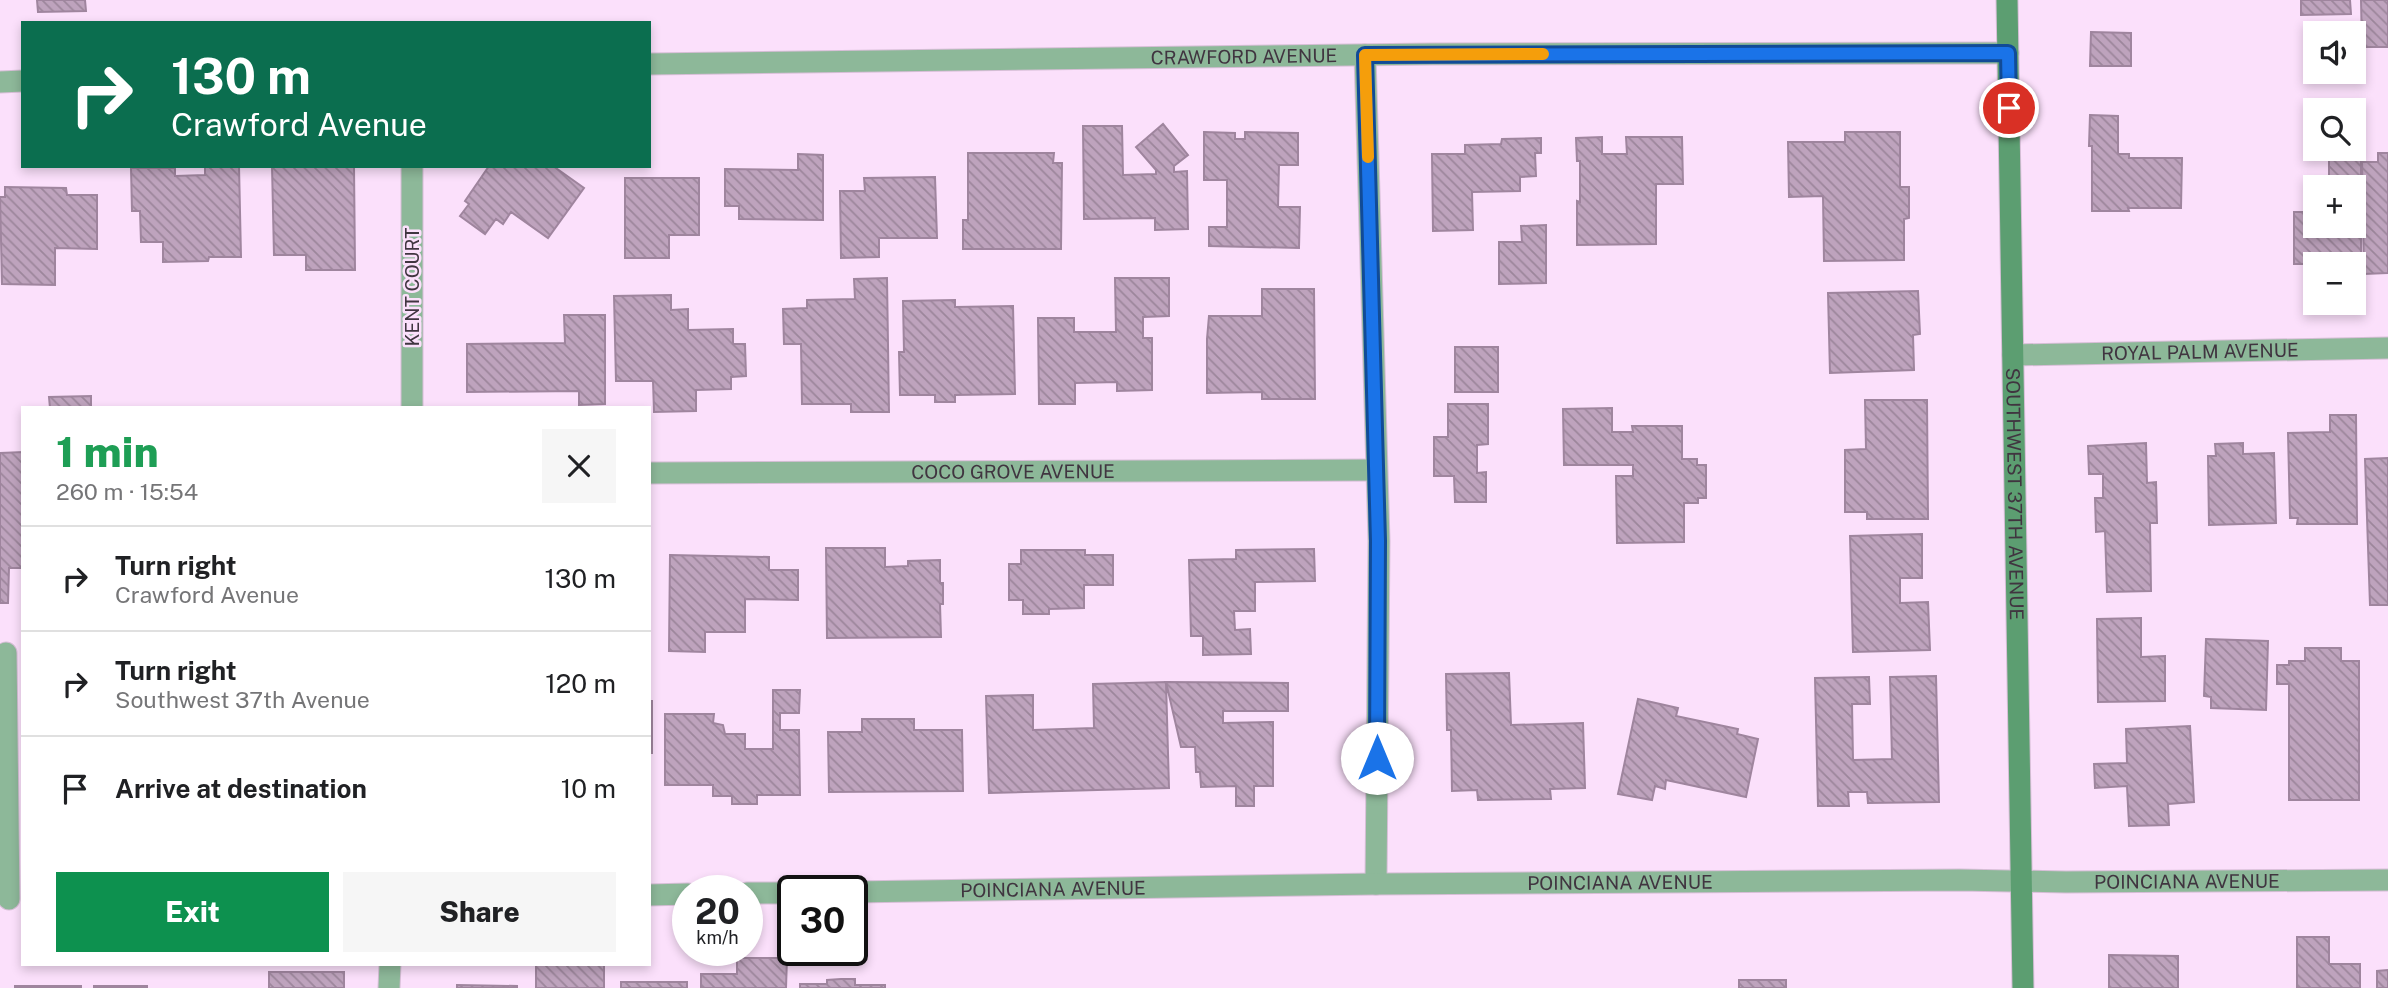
<!DOCTYPE html>
<meta charset="utf-8">
<style>
:root{--surface:#fff;--page:#f6f6f6;--text:#202124;--muted:#757577;--line:#e0e0e0;--accent:#0d914f}
body{margin:0;font-family:"Public Sans",sans-serif;background:var(--page);color:var(--text);height:100vh;display:flex;flex-direction:column;font-size:26px;white-space:nowrap}
*{box-sizing:border-box;margin:0}
p{font-size:23px;color:var(--muted)}
.icon{flex:none;width:38px;height:38px;fill:none;stroke:currentColor;stroke-width:2;stroke-linecap:round;stroke-linejoin:round}
.map{position:relative;flex:1;overflow:hidden}
.sheet{position:absolute;left:21px;top:406px;width:630px;height:560px;display:flex;flex-direction:column;background:var(--surface);border-radius:0px;box-shadow:0 4px 10px #0003}
.sheet>*{flex:none}
.banner{position:absolute;left:21px;top:21px;width:630px;height:147px;border-radius:0px;box-shadow:0 4px 10px #0003;background:#0b6e4f;color:#fff;overflow:hidden}
.buttons{position:absolute;left:2303px;top:21px;display:grid;gap:14px}
.buttons a{display:grid;place-items:center;width:63px;height:63px;border-radius:0px;background:var(--surface);box-shadow:0 4px 10px #0003;font-size:35px}
.speed{position:absolute;left:672px;top:875px;display:flex;gap:14px;font-size:35px;font-weight:700;text-align:center}
.speed>*{display:grid;place-content:center;width:91px;height:91px;border-radius:50%;background:var(--surface);box-shadow:0 4px 10px #0003;line-height:1}
.speed small{font-size:18px;font-weight:400}
.speed .limit{border:4px solid #111;border-radius:10px;background:#fff;color:#111}
.pin{position:absolute;display:grid;place-items:center;width:60px;height:60px;color:#fff;margin:-30px;border:4px solid #fff;border-radius:50%;box-shadow:0 2px 7px #0007}
.me{position:absolute;width:77px;margin:-38px;rotate:0deg;stroke-linejoin:round;filter:drop-shadow(0 0 5px #0008)}
.turn{display:flex;align-items:center;gap:24px;height:147px;padding:0 35px;font-size:32px}
.turn .icon{width:91px;height:91px;stroke-width:2.5}
.turn b{display:block;font-size:49px;line-height:60px}
.round{display:grid;place-items:center;flex:none;width:74px;height:74px;border-radius:0px;background:var(--page)}
.headline{display:flex;align-items:center;justify-content:space-between;height:119px;padding:0 35px}
h1{font-size:42px;font-weight:800;line-height:52px;color:#1e9e55}
.button{display:flex;gap:14px;margin-top:auto;padding:14px 35px}
.button a{flex:1;height:80px;border-radius:0px;background:var(--accent);color:#fff;font-size:28px;font-weight:800;line-height:80px;text-align:center}
.button a+a{background:var(--page);color:var(--text)}
ul{padding:0;list-style:none}
li{display:flex;align-items:center;gap:21px;height:105px;padding:0 35px;border-top:2px solid var(--line)}
li div{flex:1}
li b{display:block;font-size:26px}
li em{font-style:normal}
.map>svg:first-child{display:block}
</style>
<div class="map">
<svg width="2388" height="988" viewBox="0 0 2388 988">
<defs>
<pattern id="building-back-hatch" width="6" height="6" patternUnits="userSpaceOnUse" patternTransform="scale(1.75)"><rect width="6" height="6" fill="#bea3bd"/><path d="M-1 5l2 2M0 0l6 6M5-1l2 2" fill="none" stroke="#9c869b"/></pattern>
</defs>
<rect width="100%" height="100%" fill="#fbe0fb"/>
<path fill="url(#building-back-hatch)" stroke="#9f859e" stroke-width="2" d="M37,0H85L86,11L38,12Z
M2301,0H2350L2351,14L2301,15Z
M2361,0H2388V47H2362Z
M2091,32L2131,33V66H2090Z
M2090,115L2118,116V154H2129V158H2182L2181,208H2128L2129,211H2092V146H2089Z
M1163,124L1188,155L1174,166V172L1187,171L1188,229L1155,230V218L1084,219L1083,126H1122L1123,175L1156,174V170L1136,147Z
M1204,132L1235,133V139H1245V132L1298,133V165H1279L1278,207H1300L1299,248L1209,246V227H1227V180H1204Z
M1845,132H1900V187H1909V218L1904,219V260L1824,261L1823,196L1789,197L1788,142H1845Z
M1602,137V154H1627L1626,137H1682L1683,184H1656V244L1577,245V201L1580,202V161H1577L1576,138Z
M1541,138V153H1535L1536,176L1520,177V191L1472,192L1473,230L1433,231L1432,154H1465V145L1501,144L1502,139Z
M968,153H1054L1053,163H1062L1061,249H963V220H968Z
M2378,153H2388V273L2364,274L2362,162H2378Z
M798,154L823,155V220L739,219V206H725V169L798,170Z
M2361,157V201H2354V187H2329V158Z
M205,166H239L241,257H209L208,261L163,262V242H141L140,211H132L131,168H175V176L205,175Z
M272,166H354L355,270H306V255H274Z
M489,166H553L584,188L548,238L511,212L503,224L496,219L485,234L460,216L469,204L465,201Z
M935,177L937,238H879V257L841,258L840,191H865L864,178Z
M625,178H699V235H669V258H625Z
M5,187L66,188L67,195H97V249L55,248V285L2,284L0,197H5Z
M2294,212H2315V226H2354V212H2361V266L2341,264V261H2324V264H2294Z
M1546,225V283L1499,284V242H1522L1521,226Z
M887,278L889,412H851V404H802L801,344H784L783,309L807,308V300L855,299L854,279Z
M1115,278H1169V316L1143,317V338H1152V390L1117,391V382L1075,383V404H1039L1038,318H1074V332H1116Z
M1262,289H1314L1315,399H1262V392L1207,393V339L1209,316H1262Z
M1918,291L1920,334L1913,335L1914,370L1830,373L1828,293Z
M671,295V310L688,309V330L733,329V344H745L746,376L731,377V389L696,390V411L654,412L653,381H616L614,296Z
M955,300V307L1013,306L1015,394L955,395V402H935V395H900L899,352H904L903,301Z
M564,315H605V404L579,405V391L467,392V344L565,343Z
M1455,347H1498V392H1455Z
M91,396V408H50L49,397Z
M1865,400H1927L1928,519H1867V512H1845V450L1866,449Z
M1448,404H1488V444L1477,445V473L1486,472V502H1455L1454,476H1434V437H1448Z
M1612,408V432H1633L1632,426H1682V459H1697V465H1706V498H1698V503H1684V542L1617,543L1616,476H1633V465H1564L1563,409Z
M2330,415H2356L2357,524H2297L2298,518H2290L2288,433L2330,432Z
M2146,443L2147,483L2156,482L2157,523H2150L2151,591L2107,592L2105,531L2096,532L2095,498H2103V474H2089L2088,446Z
M2243,443V454L2274,453L2276,523L2209,525L2208,456H2216L2215,444Z
M23,452V568H9L8,603H0V453Z
M2388,458V605H2370L2365,459Z
M1922,534V578H1900V603L1928,602L1930,650L1853,652L1850,536Z
M826,548H885V567L908,566V561L940,560V583H943V604H940L941,637L827,638Z
M1314,549L1315,581L1255,582V611H1234L1235,630L1250,629L1251,654L1203,655V636H1191L1189,560L1236,559V550Z
M1021,550H1085V555H1113V585H1084V608L1049,609V614H1023V600H1009V564H1021Z
M670,555L769,557V570H798V600L745,599V632H705V652L669,651Z
M2141,618V657L2165,656V701L2098,702L2097,619Z
M2206,639L2268,641L2266,710L2211,708V697L2204,696Z
M2305,648H2341V661H2359V800H2289V684H2277V665H2289V661H2305Z
M1509,673L1511,725L1583,723L1585,788L1550,789L1551,799L1478,800L1477,790L1452,791L1451,730H1447L1446,674Z
M1936,676L1939,802L1868,803L1867,792H1848L1849,806H1818L1815,678L1869,677L1870,704H1852L1853,760L1892,759L1890,677Z
M1166,682L1288,683V711H1223V723L1273,722V786H1254V806H1236V786L1201,787L1200,772H1196L1195,747H1181Z
M1166,682L1169,788L989,793L986,696L1033,695V730L1094,728L1093,684Z
M773,690H800L799,713H780V730H799L800,795H757V804H732V796H713V785H665V714H714L713,723L723,725L725,734H745V749H773Z
M1638,699L1678,708L1676,716L1738,729L1737,734L1758,739L1746,797L1666,780L1665,789L1655,786L1652,800L1618,794Z
M649,701H652V753H649Z
M862,719H914V730H962L963,791L829,792L828,732H862Z
M2190,726L2194,802L2168,804L2169,825L2129,826L2127,786L2095,788L2094,764L2127,763L2126,729Z
M2297,937H2329V964H2360V988H2297Z
M2109,955L2178,956V988H2109Z
M737,958H787L786,988H701V974H737Z
M536,964H604V988H536Z
M2388,970V988H2377V971Z
M269,972H344V988H269Z
M841,979H855V985H885V988H800V984H827V980Z
M1739,980H1786V988H1739Z
M621,982H687V988H621Z
M457,985L517,986V988H457Z
M15,986H81V988H15Z
M94,986H147V988H94Z"/>
<g fill="none" stroke-linecap="round" stroke-linejoin="round">
<defs>
<g id="street">
<path d="M1365,55L1379,541L1376,884"/>
<path id="s1" d="M649,64L1432,54L2008,53"/>
<path d="M0,82L23,81"/>
<path id="s2" d="M2013,355L2388,348"/>
<path d="M412,408V166"/>
<path id="s3" d="M649,473L1376,470"/>
<path d="M6,653L9,899"/>
<path id="s4" d="M852,892L1376,884L1960,880L2066,882L2388,880"/>
<path d="M747,893H793"/>
<path d="M649,895L688,894"/>
<path d="M389,988L390,964"/>
</g>
<g id="secondary">
<path id="s5" d="M2007,0L2023,988"/>
</g>
</defs>
<use href="#street" stroke="#d6bed6" stroke-width="23"/>
<use href="#secondary" stroke="#d6bed6" stroke-width="23"/>
<use href="#street" stroke="#8db899" stroke-width="21"/>
<use href="#secondary" stroke="#5c9e71" stroke-width="21"/>
</g>
<g fill="none" stroke-linecap="round" stroke-linejoin="round">
<defs>
<path id="route" d="M1377,758L1378,541L1365,55L2008,53L2009,108"/>
</defs>
<use href="#route" stroke="#114b97" stroke-width="18"/>
<use href="#route" stroke="#1a73e8" stroke-width="12"/>
<path stroke="#f59e0b" stroke-width="12" d="M1368,157L1365,55L1543,54"/>
</g>
<g text-anchor="middle" dominant-baseline="central" stroke-width="5" stroke-linejoin="round" paint-order="stroke">
<g font-size="19" fill="#403540" stroke="#fbe0fb">
<text stroke="none"><textPath href="#s1" startOffset="595">CRAWFORD AVENUE</textPath></text>
<text transform="translate(412 287) rotate(-90)">KENT COURT</text>
<text stroke="none"><textPath href="#s2" startOffset="187">ROYAL PALM AVENUE</textPath></text>
<text stroke="none"><textPath href="#s3" startOffset="364">COCO GROVE AVENUE</textPath></text>
<text stroke="none"><textPath href="#s5" startOffset="494">SOUTHWEST 37TH AVENUE</textPath></text>
<text stroke="none"><textPath href="#s4" startOffset="1335">POINCIANA AVENUE</textPath></text>
<text stroke="none"><textPath href="#s4" startOffset="768">POINCIANA AVENUE</textPath></text>
<text stroke="none"><textPath href="#s4" startOffset="201">POINCIANA AVENUE</textPath></text>
</g>
</g>
</svg>
<div class="buttons">
<a><svg class="icon" aria-label="sound" viewBox="0 0 24 24"><path d="M4 9h4l5-4v14l-5-4H4zM17 9q2 3 0 6"/></svg></a>
<a><svg class="icon" aria-label="search" viewBox="0 0 24 24"><circle cx="10" cy="10" r="6"/><path d="M15 15l6 6"/></svg></a>
<a>+</a>
<a>−</a>
</div>
<div class="speed"><div>20<small>km/h</small></div><div class="limit">30</div></div>
<div class="pin" style="left:2009px;top:108px;background:#d93025"><svg class="icon" aria-label="arrive" viewBox="0 0 24 24"><path d="M6 21V4h12l-3 4 3 4H6"/></svg></div>
<svg class="me" style="left:1377px;top:758px" viewBox="-20 -20 40 40"><circle r="19" fill="#fff"/><path d="M0-13L10 11 0 6-10 11z" fill="#1a73e8"/></svg>
<div class="banner">
<div class="turn"><svg class="icon" aria-label="right" viewBox="0 0 24 24"><path d="M7 20v-9h11M14 6l5 5-5 5"/></svg><div><b>130 m</b>Crawford Avenue</div></div>
</div>
<section class="sheet">
<div class="headline"><div><h1>1 min</h1><p>260 m · 15:54</p></div><a class="round"><svg class="icon" aria-label="close" viewBox="0 0 24 24"><path d="M6 6l12 12M18 6L6 18"/></svg></a></div>
<ul>
<li><svg class="icon" aria-label="right" viewBox="0 0 24 24"><path d="M7 20v-9h11M14 6l5 5-5 5"/></svg><div><b>Turn right</b><p>Crawford Avenue</p></div><em>130 m</em></li>
<li><svg class="icon" aria-label="right" viewBox="0 0 24 24"><path d="M7 20v-9h11M14 6l5 5-5 5"/></svg><div><b>Turn right</b><p>Southwest 37th Avenue</p></div><em>120 m</em></li>
<li><svg class="icon" aria-label="arrive" viewBox="0 0 24 24"><path d="M6 21V4h12l-3 4 3 4H6"/></svg><div><b>Arrive at destination</b></div><em>10 m</em></li>
</ul>
<div class="button"><a>Exit</a><a>Share</a></div>
</section>
</div>
